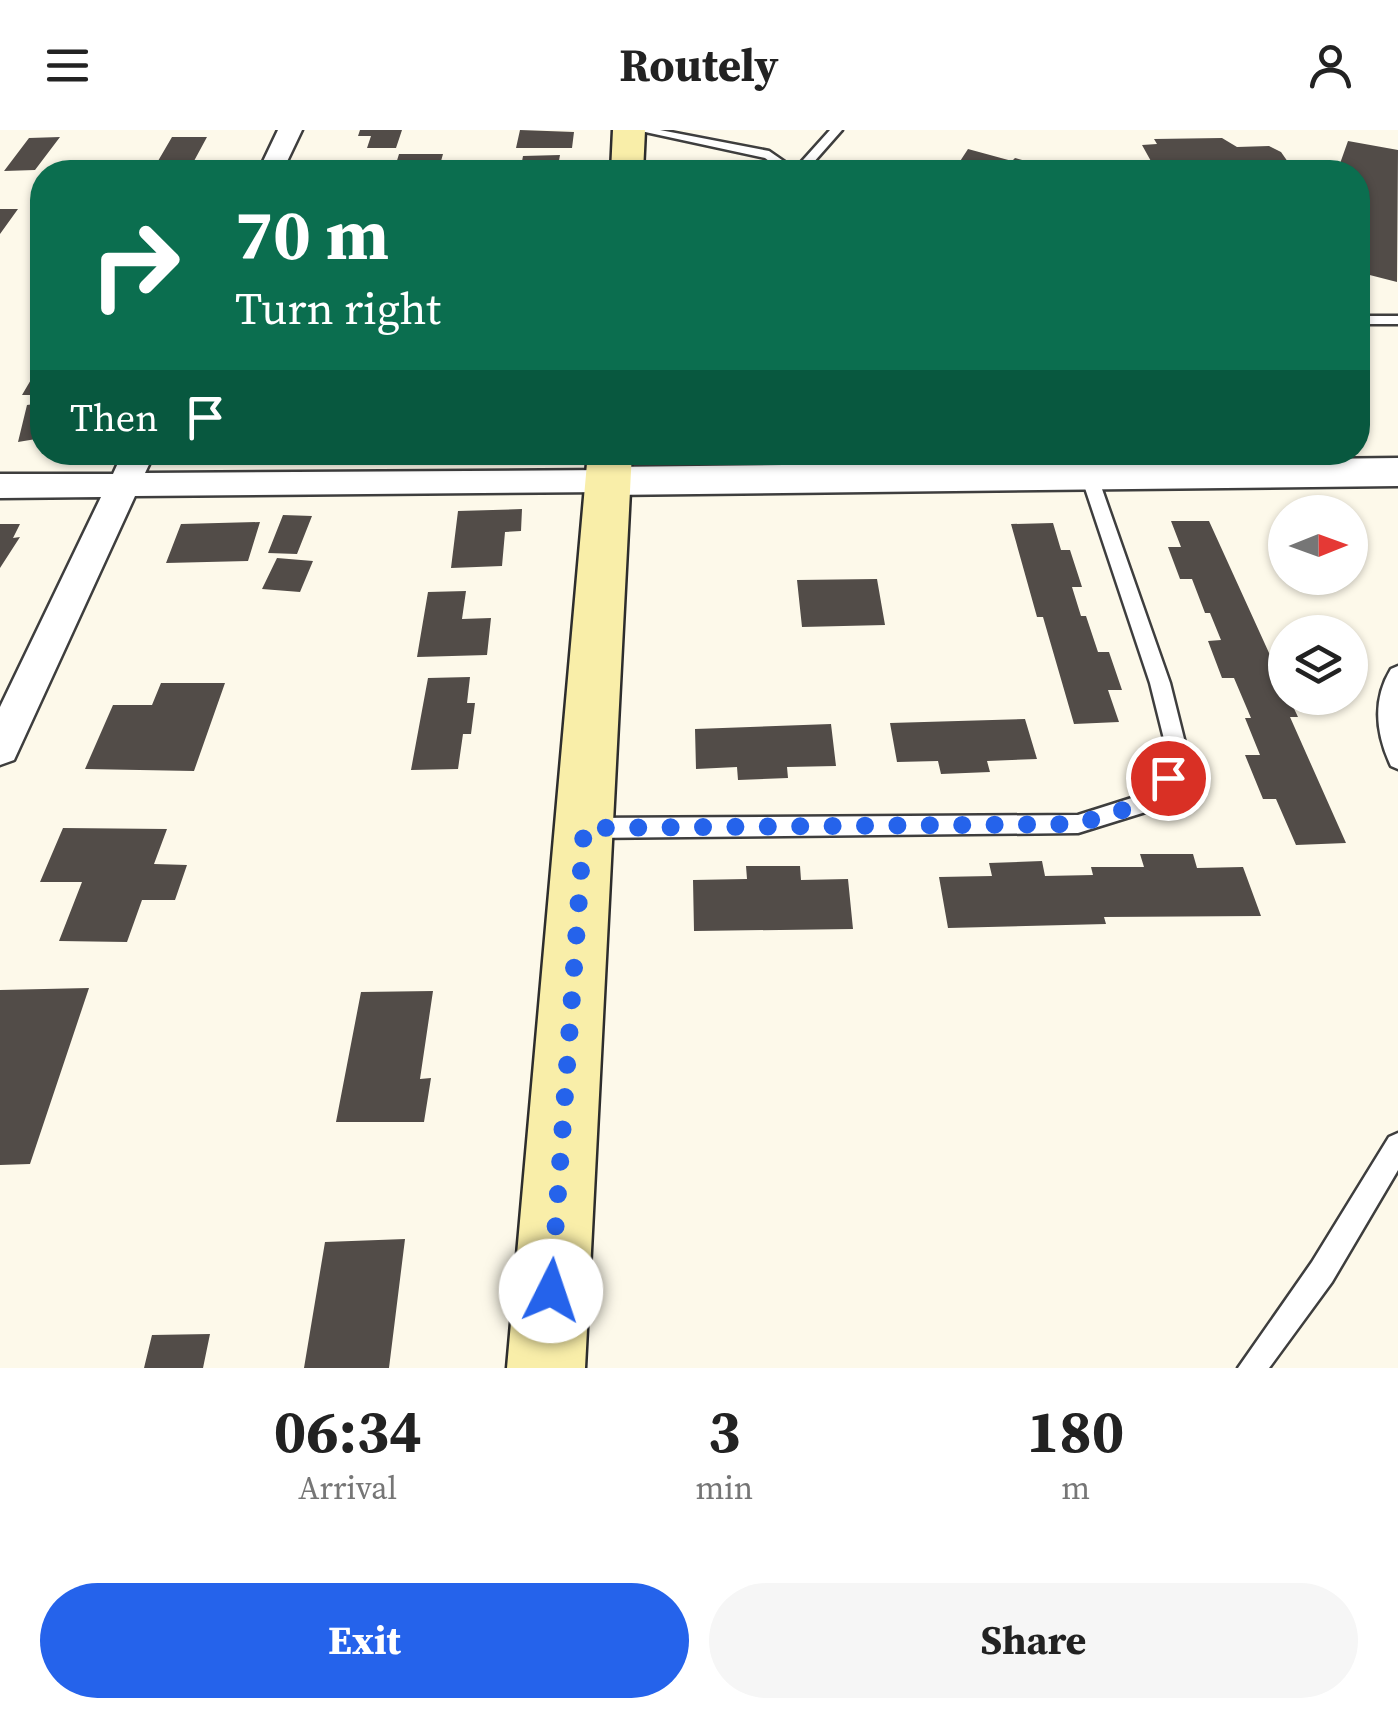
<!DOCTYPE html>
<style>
:root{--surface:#fff;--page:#f6f6f6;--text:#222;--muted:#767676;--accent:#2563eb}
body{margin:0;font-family:"Source Serif 4",serif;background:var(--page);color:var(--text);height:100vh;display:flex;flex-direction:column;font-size:38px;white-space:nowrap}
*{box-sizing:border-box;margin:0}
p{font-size:32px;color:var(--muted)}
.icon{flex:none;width:55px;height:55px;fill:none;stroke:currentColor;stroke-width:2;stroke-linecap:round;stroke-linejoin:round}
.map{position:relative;height:1238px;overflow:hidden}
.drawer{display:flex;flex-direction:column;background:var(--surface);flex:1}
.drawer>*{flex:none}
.top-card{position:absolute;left:30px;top:30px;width:1340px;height:305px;border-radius:40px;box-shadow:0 2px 8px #0004;background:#0b6e4f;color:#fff;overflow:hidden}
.needle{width:65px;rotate:89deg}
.buttons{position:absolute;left:1268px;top:365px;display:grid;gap:20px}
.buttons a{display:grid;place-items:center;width:100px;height:100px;border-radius:50%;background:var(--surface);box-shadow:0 2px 8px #0004;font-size:50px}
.pin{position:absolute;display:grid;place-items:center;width:85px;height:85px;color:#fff;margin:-42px;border:5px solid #fff;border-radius:50%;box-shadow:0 2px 10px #0007}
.me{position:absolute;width:110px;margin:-55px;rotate:4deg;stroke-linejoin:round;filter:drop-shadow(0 0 8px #0008)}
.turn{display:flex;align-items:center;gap:35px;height:210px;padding:0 40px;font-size:45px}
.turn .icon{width:130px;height:130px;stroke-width:2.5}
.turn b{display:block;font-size:70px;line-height:85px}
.then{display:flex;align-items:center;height:95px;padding:0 40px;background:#0003;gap:20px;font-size:38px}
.eta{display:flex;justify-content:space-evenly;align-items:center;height:170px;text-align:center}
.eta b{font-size:60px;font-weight:700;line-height:70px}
.primary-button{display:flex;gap:20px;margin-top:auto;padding:20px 40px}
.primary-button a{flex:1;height:115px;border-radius:60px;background:var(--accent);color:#fff;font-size:40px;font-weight:700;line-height:115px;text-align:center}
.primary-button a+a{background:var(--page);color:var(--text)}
header{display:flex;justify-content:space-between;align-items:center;height:130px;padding:0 40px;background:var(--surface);font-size:45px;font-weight:700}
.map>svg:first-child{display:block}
</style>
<header><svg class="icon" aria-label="menu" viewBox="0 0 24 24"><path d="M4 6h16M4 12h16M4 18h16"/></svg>Routely<svg class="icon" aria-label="person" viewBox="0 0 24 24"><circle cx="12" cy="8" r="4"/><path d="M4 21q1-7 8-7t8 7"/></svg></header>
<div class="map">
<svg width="1398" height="1238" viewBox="0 0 1398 1238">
<rect width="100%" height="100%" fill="#fdf9ea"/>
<path fill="#524c48" d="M360,0H402L396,18H367L371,6H358Z
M520,0L574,2L572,18H516Z
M60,7L35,40L4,41L29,8Z
M172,7H207L194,31H158Z
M1222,8L1237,17L1269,16L1281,22L1295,42H1116L1111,33H1152L1142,15L1157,14L1154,9Z
M1348,11L1398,20L1397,152L1358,142V42H1337Z
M968,19L1012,31L1015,28L1064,42H953Z
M399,24H443L438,42H354L356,38L395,37Z
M560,25L557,42H520L523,26Z
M0,79H18L0,104Z
M42,231V265H22Z
M42,273V308L18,312L27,275Z
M522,379L521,401L505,402L502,436L451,438L458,381Z
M283,385L312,386L297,424L268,423Z
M1171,391H1209L1285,558V568H1289L1298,587H1290L1346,713L1296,715L1276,669H1263L1245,625H1260L1245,588H1251L1234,548H1222L1208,511L1221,510L1210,483H1205L1192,449H1180L1168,417H1181Z
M260,392L248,431L166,433L181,394Z
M1053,393L1061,420H1070L1082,457H1072L1081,486H1086L1098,522H1109L1122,560H1108L1119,592L1074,594L1043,487H1037L1011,394Z
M0,394H20L13,408L20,407L0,438Z
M277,428L313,431L300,462L262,459Z
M877,449L885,495L802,497L797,450Z
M466,461L462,489L491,488L487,525L417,527L428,462Z
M470,547L467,573H475L471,604H463L458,639L411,640L428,548Z
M161,553H225L194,641L85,639L113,575H152Z
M1025,589L1037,629L987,631L990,642L941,644L938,631L897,632L890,593Z
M831,594L836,636L787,637L788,648L738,650L737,637L696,639L695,599Z
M63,698L167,699L154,734L187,735L175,770H142L127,812L59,811L82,752H40Z
M1140,724H1193L1197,738L1243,737L1261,786L1104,787L1106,794L948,798L939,747L992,746L989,733L1042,731L1045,746L1093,745L1091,737H1144Z
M746,736H800L801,750L848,749L853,799L694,801L693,750L747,749Z
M89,858L30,1034L0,1035V860Z
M433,861L420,949L431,948L424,992H336L361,862Z
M405,1109L389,1238H304L325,1112Z
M210,1204L203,1238H144L152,1205Z"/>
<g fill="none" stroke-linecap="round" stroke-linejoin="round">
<defs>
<path id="service" d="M636,0H660L769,21L795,39L830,0H842L805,42H784L765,28Z
M1358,186H1398V194H1358Z
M1073,322H1089L1170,553L1186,617L1175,654L1152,680L1078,703L586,708L579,705L575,698L579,691L586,688L1078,685L1138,666L1159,644L1166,617L1150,553Z
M1398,536V639L1391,636C1376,604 1372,570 1391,539Z
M1398,1003V1040L1332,1152L1269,1238H1238L1312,1132L1389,1007Z"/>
<path id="minor" d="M278,0H302L282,42H258Z
M123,322H155L145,343L608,340L620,343L624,351L620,359L608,362L135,366L14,630L0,635V577L101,367L0,368V344H113Z"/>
<path id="tertiary" d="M1398,328V356L608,365L594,361L588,351L594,341L608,337Z"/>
<path id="secondary" d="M613,0H645L643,42H611Z
M588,322H632L585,1238H507Z"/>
</defs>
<use href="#service" stroke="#3e3e3e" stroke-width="5"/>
<use href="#minor" stroke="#3e3e3e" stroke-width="5"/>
<use href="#tertiary" stroke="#3e3e3e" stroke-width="5"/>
<use href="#secondary" stroke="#2d2d2d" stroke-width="5"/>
<use href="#service" fill="#fff" fill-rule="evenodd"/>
<use href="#minor" fill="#fff" fill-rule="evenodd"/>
<use href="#tertiary" fill="#fff" fill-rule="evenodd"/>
<use href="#secondary" fill="#f9eea9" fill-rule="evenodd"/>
</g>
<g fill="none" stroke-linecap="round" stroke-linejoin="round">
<path stroke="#2563eb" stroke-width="18" stroke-dasharray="0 32.4" d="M551,1161L584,698L1078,694L1145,673L1168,648"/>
</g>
</svg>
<div class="buttons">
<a><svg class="needle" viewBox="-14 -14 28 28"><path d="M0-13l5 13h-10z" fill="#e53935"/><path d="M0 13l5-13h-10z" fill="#767676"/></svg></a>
<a><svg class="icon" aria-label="layers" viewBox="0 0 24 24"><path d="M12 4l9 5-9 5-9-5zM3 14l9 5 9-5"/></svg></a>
</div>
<div class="pin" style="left:1168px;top:648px;background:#d93025"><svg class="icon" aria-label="arrive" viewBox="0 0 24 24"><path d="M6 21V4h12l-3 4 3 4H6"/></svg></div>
<svg class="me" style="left:551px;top:1161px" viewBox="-20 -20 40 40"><circle r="19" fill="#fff"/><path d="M0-13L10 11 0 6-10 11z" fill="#2563eb"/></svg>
<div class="top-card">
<div class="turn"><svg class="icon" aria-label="right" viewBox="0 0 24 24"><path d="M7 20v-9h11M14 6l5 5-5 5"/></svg><div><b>70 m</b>Turn right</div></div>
<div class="then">Then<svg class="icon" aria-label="arrive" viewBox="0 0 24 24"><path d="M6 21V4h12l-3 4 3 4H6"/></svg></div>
</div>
</div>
<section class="drawer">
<div class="eta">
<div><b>06:34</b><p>Arrival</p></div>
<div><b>3</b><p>min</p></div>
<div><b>180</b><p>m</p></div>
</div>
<div class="primary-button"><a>Exit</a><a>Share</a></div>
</section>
